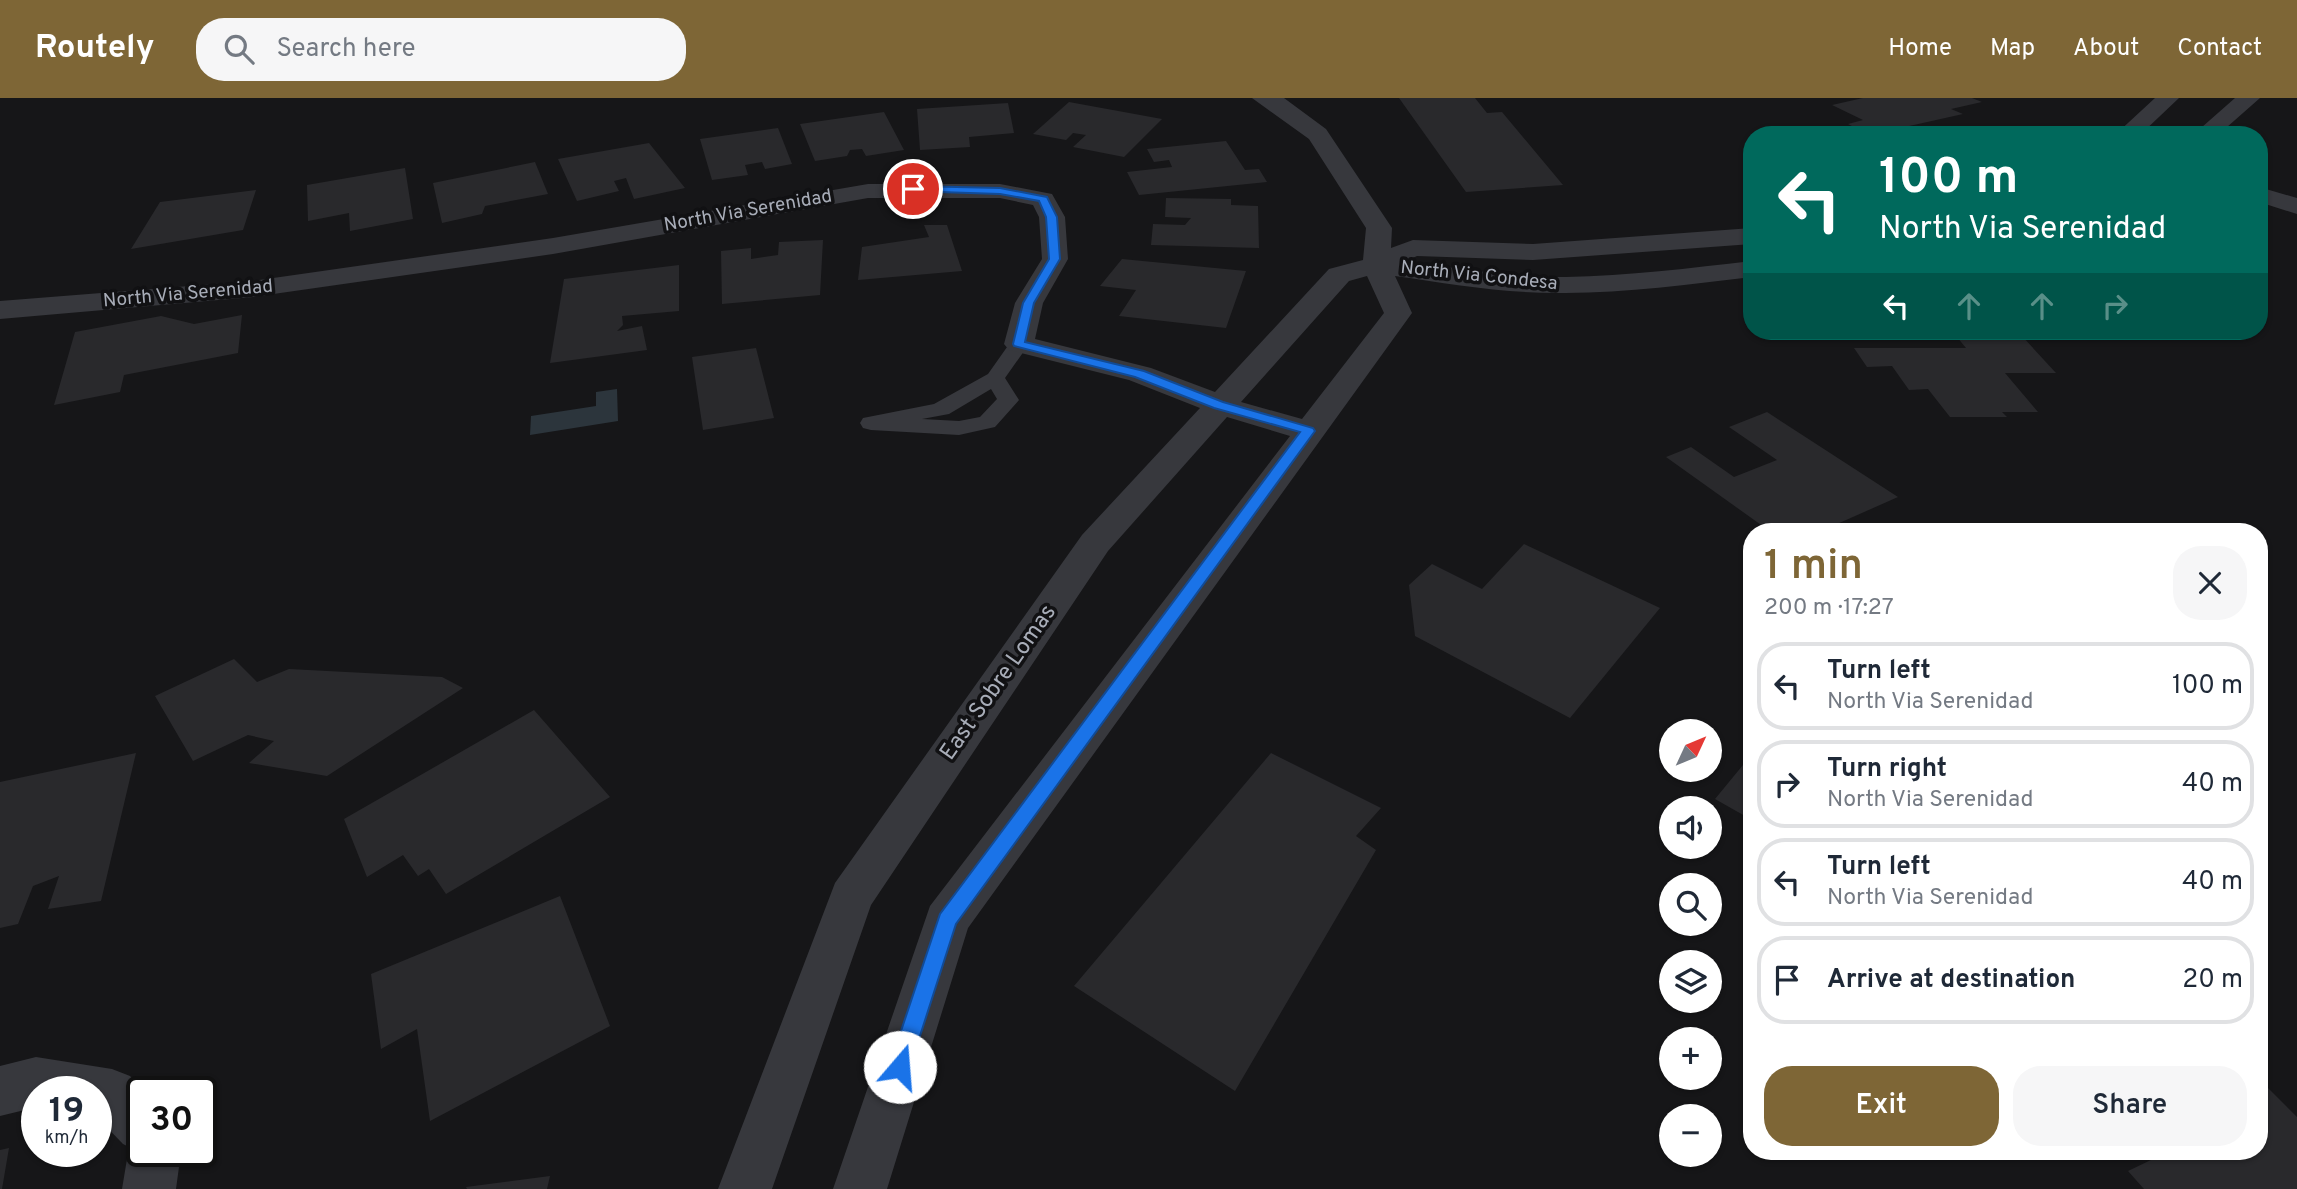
<!DOCTYPE html>
<meta charset="utf-8">
<style>
:root{--surface:#fff;--page:#f6f6f7;--text:#1f2937;--muted:#747a83;--line:#e0e1e3;--accent:#7e6636}
body{margin:0;font-family:Overpass,sans-serif;background:var(--page);color:var(--text);height:100vh;display:flex;flex-direction:column;font-size:26px;white-space:nowrap}
*{box-sizing:border-box;margin:0}
p{font-size:23px;color:var(--muted)}
.icon{flex:none;width:38px;height:38px;fill:none;stroke:currentColor;stroke-width:2;stroke-linecap:round;stroke-linejoin:round}
.map{position:relative;flex:1;overflow:hidden}
.side{position:absolute;left:1743px;top:425px;width:525px;height:637px;display:flex;flex-direction:column;background:var(--surface);border-radius:28px;box-shadow:0 2px 5px #0004}
.side>*{flex:none}
.hud{position:absolute;left:1743px;top:28px;width:525px;height:214px;border-radius:28px;box-shadow:0 2px 5px #0004;background:#00695c;color:#fff;overflow:hidden}
.needle{width:46px;rotate:46deg}
.buttons{position:absolute;left:1659px;top:621px;display:grid;gap:14px}
.buttons a{display:grid;place-items:center;width:63px;height:63px;border-radius:50%;background:var(--surface);box-shadow:0 2px 5px #0004;font-size:35px}
.speed{position:absolute;left:21px;top:978px;display:flex;gap:14px;font-size:35px;font-weight:700;text-align:center}
.speed>*{display:grid;place-content:center;width:91px;height:91px;border-radius:50%;background:var(--surface);box-shadow:0 2px 5px #0004;line-height:1}
.speed small{font-size:18px;font-weight:400}
.speed .limit{border:4px solid #111;border-radius:10px;background:#fff;color:#111}
.pin{position:absolute;display:grid;place-items:center;width:60px;height:60px;color:#fff;margin:-30px;border:4px solid #fff;border-radius:50%;box-shadow:0 2px 7px #0007}
.me{position:absolute;width:77px;margin:-38px;rotate:18deg;stroke-linejoin:round;filter:drop-shadow(0 0 5px #0008)}
.turn{display:flex;align-items:center;gap:24px;height:147px;padding:0 21px;font-size:32px}
.turn .icon{width:91px;height:91px;stroke-width:2.5}
.turn b{display:block;font-size:49px;line-height:60px}
.lanes{display:flex;align-items:center;height:66px;padding:0 21px;background:#0003;justify-content:center;gap:35px;direction:ltr}
.lanes .off{opacity:.35}
.round{display:grid;place-items:center;flex:none;width:74px;height:74px;border-radius:28px;background:var(--page)}
.headline{display:flex;align-items:center;justify-content:space-between;height:119px;padding:0 21px}
h1{font-size:42px;font-weight:600;line-height:52px;color:var(--accent)}
.action{display:flex;gap:14px;margin-top:auto;padding:14px 21px}
.action a{flex:1;height:80px;border-radius:28px;background:var(--accent);color:#fff;font-size:28px;font-weight:600;line-height:80px;text-align:center}
.action a+a{background:var(--page);color:var(--text)}
ul{padding:0;list-style:none}
li{display:flex;align-items:center;gap:21px;height:88px;margin:0 14px 10px;padding:0 7px;border:4px solid var(--line);border-radius:28px}
li div{flex:1}
li b{display:block;font-size:26px}
li em{font-style:normal}
header{display:flex;align-items:center;gap:42px;box-sizing:border-box;height:98px;padding:0 35px;background:var(--accent);color:#fff}
header strong{font-size:33px}
nav{display:flex;gap:38px;margin-inline-start:auto;font-size:24px}
.search{width:490px;height:63px;background:var(--page);display:flex;align-items:center;gap:18px;box-sizing:border-box;padding:0 24px;border-radius:28px;color:var(--muted);font-size:26px}
.map>svg:first-child{display:block}
</style>
<header>
<strong>Routely</strong>
<div class="search"><svg class="icon" aria-label="search" viewBox="0 0 24 24"><circle cx="10" cy="10" r="6"/><path d="M15 15l6 6"/></svg>Search here</div>
<nav><a>Home</a><a>Map</a><a>About</a><a>Contact</a></nav>
</header>
<div class="map">
<svg width="2297" height="1091" viewBox="0 0 2297 1091">
<rect width="100%" height="100%" fill="#161618"/>
<path fill="#2c353c" d="M617,291L618,323L530,337L531,318L596,308V294Z"/>
<path fill="#29292c" d="M1399,0H1475L1487,15L1502,14L1563,87L1466,94Z
M1863,0H1972L1982,4L1951,11L1963,16L1869,37L1848,26L1863,22L1832,7Z
M1069,4L1162,21L1124,59L1073,49L1086,37L1073,35L1066,42L1033,36Z
M1008,5L1014,35L969,39L970,49L920,52L917,11Z
M884,14L904,52L866,58L862,51L850,52L847,58L815,63L800,26Z
M778,30L792,66L765,71L762,64L745,67L748,77L712,82L700,41Z
M1226,43L1245,72L1259,71L1267,84L1139,97L1127,74L1172,69L1169,62L1154,64L1147,51Z
M649,45L685,90L634,101L626,80L614,83L619,93L577,103L558,61Z
M535,64L548,96L485,108L482,116L442,125L433,85Z
M405,70L413,121L350,133L349,115L308,123L307,87Z
M256,92L243,132L131,151L160,104Z
M1166,100L1231,101V107L1258,108L1259,150L1151,147L1153,126L1185,127L1191,120L1165,119Z
M924,127H947L962,173L858,182L862,149L929,139Z
M823,142L820,197L722,206L721,153L751,150V161L778,157L779,144Z
M1122,161L1246,173L1226,230L1119,218L1136,192L1100,188Z
M679,167V213L622,218L623,227L617,233L642,228L647,252L550,265L564,181Z
M242,217L238,255L124,277L120,294L54,307L75,234L161,218L194,226Z
M1952,233H2002L2006,237H2021L2056,275H2005L2038,314H2002L2007,319H1950L1928,291L1909,292L1892,268L1867,269L1854,250H1966Z
M756,250L774,320L703,332L692,259Z
M1767,314L1898,399L1819,434H1800L1790,427L1771,434L1666,359L1691,349L1734,379L1777,362L1729,329Z
M1524,446L1660,510L1570,620L1415,538L1409,487L1432,466L1482,491Z
M234,561L257,584L289,571L442,579L463,590L327,678L249,665L274,643L248,637L193,663L155,598Z
M534,612L610,699L446,796L429,771L418,778L403,757L367,779L344,721Z
M136,655L101,803L48,811L59,778L33,788L18,826L0,830V684Z
M1271,655L1381,710L1356,738L1376,752L1235,993L1074,888Z
M1752,656V722L1715,701Z
M560,798L610,928L430,1023L417,931L381,951L371,876Z
M2259,981L2297,1019V1091H2144L2128,1073L2153,1061L2146,1054H2259Z
M9,1050L2,1091H0V1052Z
M550,1078L547,1091H467L466,1089Z"/>
<g fill="none" stroke-linecap="round" stroke-linejoin="round">
<path fill="#37383d" fill-rule="evenodd" d="M1019,240L1026,242L1029,246L1005,280L1019,302L995,329L959,337L871,332L863,330L860,325L863,320L934,306L988,276L1012,242ZM991,291L997,301L980,319L959,323L922,321L949,316Z"/>
<path fill="#37383d" fill-rule="evenodd" d="M1252,0H1284L1326,31L1392,130L1391,150L1413,142L1533,146L1752,130V146L1533,162L1417,158L1406,163C1459,171 1512,179 1566,179C1628,178 1690,170 1752,163V179C1690,186 1627,195 1565,195C1508,196 1451,186 1395,178L1412,215L968,830L887,1091H833L930,808L1290,338L1227,319L1108,453L871,807L772,1091H718L835,785L1082,437L1200,310L1129,282L1009,252L1004,246L1015,205L1042,161L1039,119L1033,107L1000,100H868L553,156L253,199L0,221V203L253,183L553,140L868,86H1000L1052,96L1065,119L1068,161L1043,205L1035,241L1151,270L1215,294L1329,171L1363,162L1366,130L1309,41ZM1367,178L1384,215L1302,321L1241,304L1349,183Z
M2155,0H2179L2140,37H2115Z
M2235,0H2260L2218,37H2193Z
M2259,89L2297,100V116L2259,104Z
M36,959L112,971L130,978L145,994H142V1054H181L176,1091H122L129,1049L123,1046L96,1018V994H37V1009L0,1018V968Z"/>
</g>
<path fill="#1a73e8" stroke="#114b97" stroke-width="2" d="M913,88L1000,90L1047,99L1057,119L1060,161L1034,205L1025,244L1144,273L1223,304L1313,330L1315,333L956,826L910,969L907,976L900,979L892,976L889,969L940,816L1300,334L1214,310L1135,279L1014,248L1013,246L1023,205L1049,161L1046,119L1039,103L1000,96L909,93V89Z"/>
<g text-anchor="middle" dominant-baseline="central" stroke-width="7" stroke-linejoin="round" paint-order="stroke">
<g font-size="19" fill="#a8adb8" stroke="#111113">
<text transform="translate(748 113) rotate(-10)">North Via Serenidad</text>
<text transform="translate(1479 178) rotate(6)">North Via Condesa</text>
<text transform="translate(188 196) rotate(-5)">North Via Serenidad</text>
</g>
<g font-size="23" fill="#a8adb8" stroke="#111113">
<text transform="translate(999 585) rotate(-55)">East Sobre Lomas</text>
</g>
</g>
</svg>
<div class="buttons">
<a><svg class="needle" viewBox="-14 -14 28 28"><path d="M0-13l5 13h-10z" fill="#e53935"/><path d="M0 13l5-13h-10z" fill="#747a83"/></svg></a>
<a><svg class="icon" aria-label="sound" viewBox="0 0 24 24"><path d="M4 9h4l5-4v14l-5-4H4zM17 9q2 3 0 6"/></svg></a>
<a><svg class="icon" aria-label="search" viewBox="0 0 24 24"><circle cx="10" cy="10" r="6"/><path d="M15 15l6 6"/></svg></a>
<a><svg class="icon" aria-label="layers" viewBox="0 0 24 24"><path d="M12 4l9 5-9 5-9-5zM3 14l9 5 9-5"/></svg></a>
<a>+</a>
<a>−</a>
</div>
<div class="speed"><div>19<small>km/h</small></div><div class="limit">30</div></div>
<div class="pin" style="left:913px;top:91px;background:#d93025"><svg class="icon" aria-label="arrive" viewBox="0 0 24 24"><path d="M6 21V4h12l-3 4 3 4H6"/></svg></div>
<svg class="me" style="left:900px;top:969px" viewBox="-20 -20 40 40"><circle r="19" fill="#fff"/><path d="M0-13L10 11 0 6-10 11z" fill="#1a73e8"/></svg>
<div class="hud">
<div class="turn"><svg class="icon" aria-label="left" viewBox="0 0 24 24"><path d="M17 20v-9H6M10 6l-5 5 5 5"/></svg><div><b>100 m</b>North Via Serenidad</div></div>
<div class="lanes"><svg class="icon" aria-label="left" viewBox="0 0 24 24"><path d="M17 20v-9H6M10 6l-5 5 5 5"/></svg><svg class="icon off" aria-label="ahead" viewBox="0 0 24 24"><path d="M12 20V5M6 11l6-6 6 6"/></svg><svg class="icon off" aria-label="ahead" viewBox="0 0 24 24"><path d="M12 20V5M6 11l6-6 6 6"/></svg><svg class="icon off" aria-label="right" viewBox="0 0 24 24"><path d="M7 20v-9h11M14 6l5 5-5 5"/></svg></div>
</div>
<section class="side">
<div class="headline"><div><h1>1 min</h1><p>200 m · 17:27</p></div><a class="round"><svg class="icon" aria-label="close" viewBox="0 0 24 24"><path d="M6 6l12 12M18 6L6 18"/></svg></a></div>
<ul>
<li><svg class="icon" aria-label="left" viewBox="0 0 24 24"><path d="M17 20v-9H6M10 6l-5 5 5 5"/></svg><div><b>Turn left</b><p>North Via Serenidad</p></div><em>100 m</em></li>
<li><svg class="icon" aria-label="right" viewBox="0 0 24 24"><path d="M7 20v-9h11M14 6l5 5-5 5"/></svg><div><b>Turn right</b><p>North Via Serenidad</p></div><em>40 m</em></li>
<li><svg class="icon" aria-label="left" viewBox="0 0 24 24"><path d="M17 20v-9H6M10 6l-5 5 5 5"/></svg><div><b>Turn left</b><p>North Via Serenidad</p></div><em>40 m</em></li>
<li><svg class="icon" aria-label="arrive" viewBox="0 0 24 24"><path d="M6 21V4h12l-3 4 3 4H6"/></svg><div><b>Arrive at destination</b></div><em>20 m</em></li>
</ul>
<div class="action"><a>Exit</a><a>Share</a></div>
</section>
</div>
